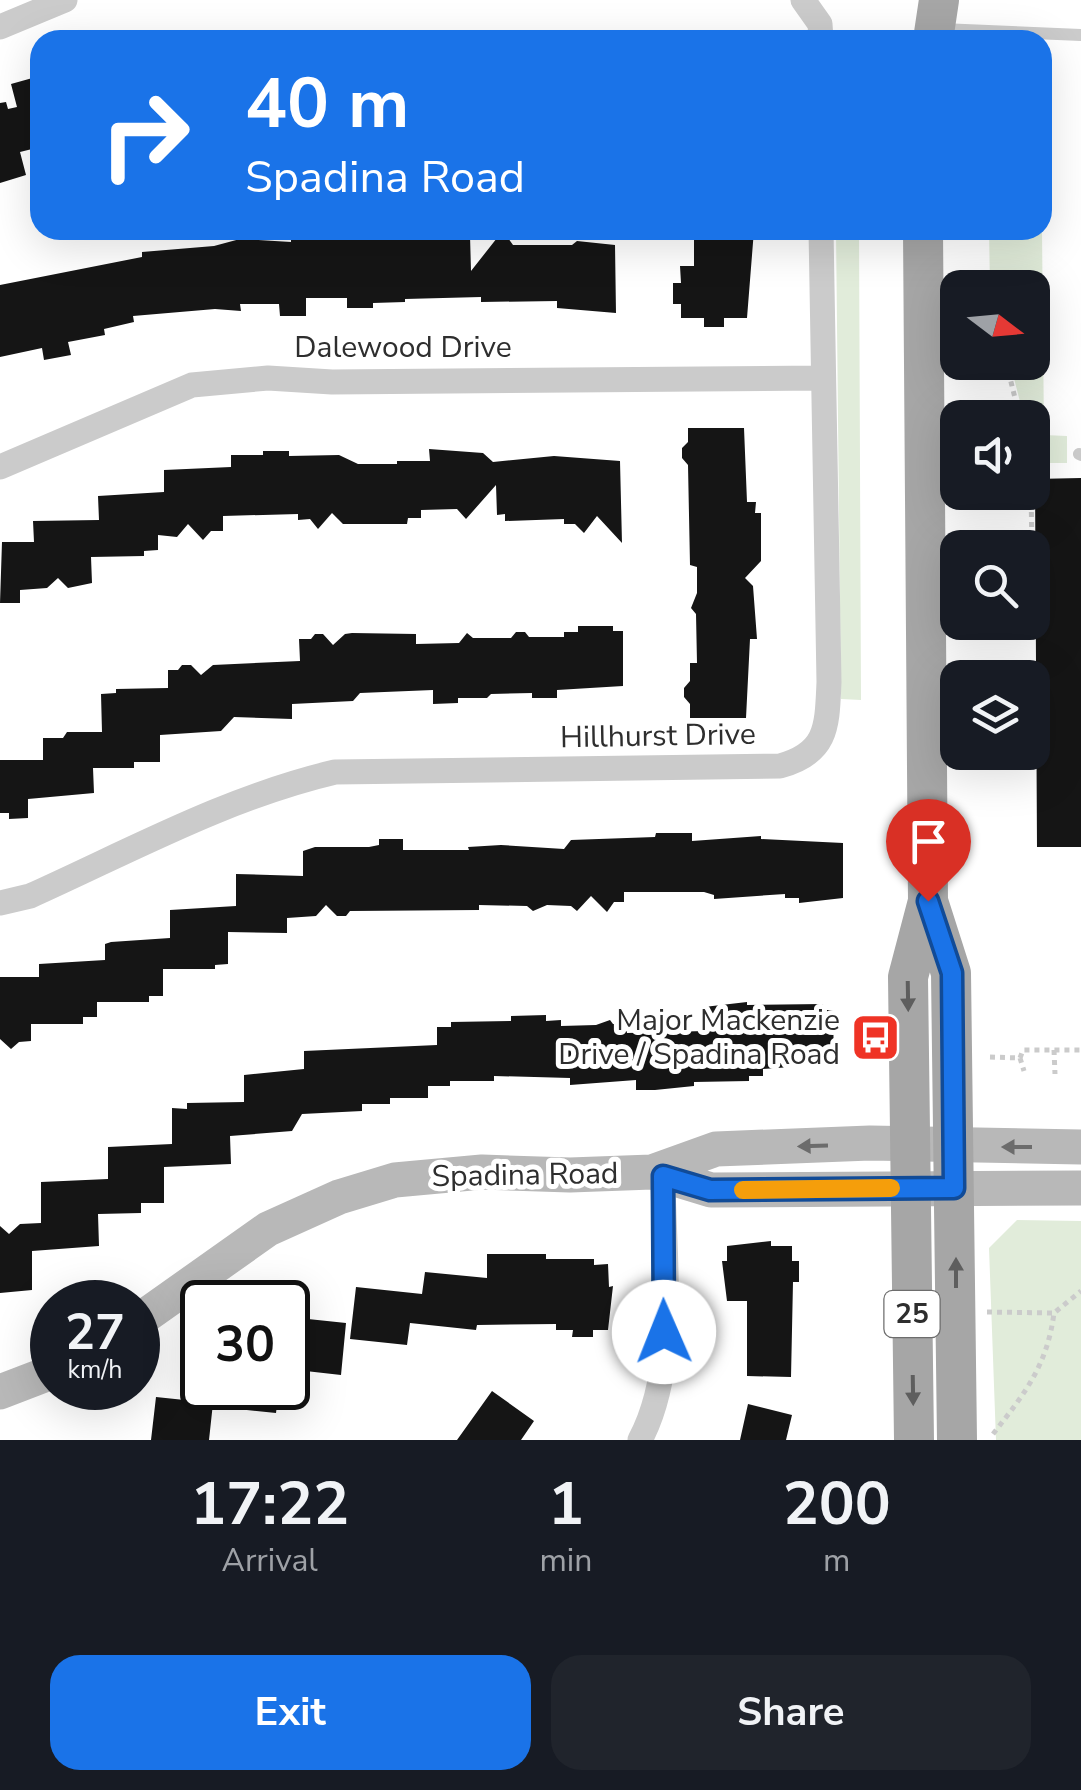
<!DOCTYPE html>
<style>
:root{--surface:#171b24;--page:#20242c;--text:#f1f3f6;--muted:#9ea1a6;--accent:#1a73e8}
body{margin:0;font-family:"Nunito Sans",sans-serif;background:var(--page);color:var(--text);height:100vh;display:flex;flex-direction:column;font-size:38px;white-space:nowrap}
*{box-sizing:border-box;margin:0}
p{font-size:32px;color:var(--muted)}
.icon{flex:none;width:55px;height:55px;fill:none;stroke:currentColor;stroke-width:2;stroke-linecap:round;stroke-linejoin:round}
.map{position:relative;height:1440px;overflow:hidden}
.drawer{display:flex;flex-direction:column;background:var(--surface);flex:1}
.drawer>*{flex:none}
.banner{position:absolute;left:30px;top:30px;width:1022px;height:210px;border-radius:30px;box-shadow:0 10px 40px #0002;background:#1a73e8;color:#fff;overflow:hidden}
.needle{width:65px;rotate:106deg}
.fabs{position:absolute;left:940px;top:270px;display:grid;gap:20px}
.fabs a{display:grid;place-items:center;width:110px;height:110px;border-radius:20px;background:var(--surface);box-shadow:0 10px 40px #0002;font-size:50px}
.speed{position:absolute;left:30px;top:1280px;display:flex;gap:20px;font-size:50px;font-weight:700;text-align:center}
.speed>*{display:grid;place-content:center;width:130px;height:130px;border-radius:50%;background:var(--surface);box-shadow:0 10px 40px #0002;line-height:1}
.speed small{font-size:25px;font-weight:400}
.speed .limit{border:5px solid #111;border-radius:15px;background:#fff;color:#111}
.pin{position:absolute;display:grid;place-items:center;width:85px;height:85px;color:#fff;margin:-102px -42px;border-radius:50% 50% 50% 0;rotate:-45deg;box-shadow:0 0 10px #0007}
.pin .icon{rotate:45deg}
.me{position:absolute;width:110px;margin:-55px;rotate:359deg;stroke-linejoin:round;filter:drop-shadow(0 0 8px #0008)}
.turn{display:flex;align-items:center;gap:35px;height:210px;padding:0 50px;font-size:45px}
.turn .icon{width:130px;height:130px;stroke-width:2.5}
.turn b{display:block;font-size:70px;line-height:85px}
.eta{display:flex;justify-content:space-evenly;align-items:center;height:170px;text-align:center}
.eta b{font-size:60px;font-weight:700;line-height:70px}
.cta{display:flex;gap:20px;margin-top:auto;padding:20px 50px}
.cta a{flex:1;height:115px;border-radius:30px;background:var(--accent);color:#fff;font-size:40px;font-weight:700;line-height:115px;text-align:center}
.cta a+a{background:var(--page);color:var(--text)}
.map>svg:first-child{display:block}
</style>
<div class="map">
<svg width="1081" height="1440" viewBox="0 0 1081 1440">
<rect width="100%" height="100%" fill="#fff"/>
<path fill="#e1ecda" d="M836,230H859L861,700L841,699Z
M989,230H1042L1044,435L1067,436V463H1033L1032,418L1024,417L1010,363L1032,362V288L990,287Z
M1017,1220L1081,1221V1440H996L989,1248Z"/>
<path fill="#151515" d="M36,77L40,92V147L20,152L26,175L0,183V103L6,102L8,109L17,107L11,84Z
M694,230H754L747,318H724V327H704V318H681V304H673V283H681L680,266H694Z
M291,232H327V240H368L372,235H470L471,271L497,238H508L513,245H572L577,241L615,245L616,313L557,308V301L481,302V297L405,299V302L373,303V308H347V298H306V316H280L279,304H240L241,311L215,309L133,316L134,322L104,329L105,335L68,342L71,355L44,360L42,348L0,357V285L142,257V252L214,246L240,239L291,242Z
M688,428H744L747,502H756L755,513H761V561L745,578L753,586L757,639H750L746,718H690V704L684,697V688L690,681V663H697L696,614L691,608L697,593V567L690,565L688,465L682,458V448L688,442Z
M429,449L483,453L493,462L554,456L620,461L622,543L597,516L584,533L575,524H564V519L505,521V514L497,515L496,485L466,519L457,509L421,510V518H408L407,524H343L332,513L318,529L310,519L298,520V514L223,516V531H211L203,540L188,524L177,537L158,535V550L144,551V556L91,557L92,583L68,588L58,578L47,588L20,590V603H0L2,542H34L33,521L99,520L98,496L164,492V470L231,467V455H263V451H289V456L339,455L358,464H397V461H430Z
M1081,478V847H1037L1035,479Z
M578,626H613V631H623V686L557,690V698H532V693L491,694L487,698H458V703L433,704V690L360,693L353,701L292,704V719L234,717L221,731L160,735V762H134V768H93L94,793L28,799V818L9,819V813H0V760H43V738H63L67,732H102L101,694L116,693V689L168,688V670H178L182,665H191L201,675L213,665L300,661L299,639H311L315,634H323L333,645L345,634L352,633L416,634V644L459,643L467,633L473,638H511L516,632H525L529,637H564V632H578Z
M656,833H692V841L761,836V839L843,843V898L799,903V898H785V894L714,899V895L704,892H624V902H614L607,912L591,896L577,911L571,906L547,905L533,911L527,906L479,905V910L350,911L346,916H337L326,905L316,916L287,918V933L228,932V964L215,965V969H163V996H149V1002H97V1017H83V1024H31V1041L19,1042L11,1049L0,1039V977H39V964L105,960V944L111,942L170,938V910L236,906V874L303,876V851L315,847H369L379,845V839H403V850H469L468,847L501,845L564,849L571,840L655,837Z
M747,1002V1005L823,1004L824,1010H833L834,1064L763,1069V1076H749V1081L694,1082V1086L655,1090H636V1080L570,1085V1078L494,1076V1081H450V1086H428V1098H390V1104H362V1111L302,1114L292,1131L230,1136L231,1164L164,1167V1203H141V1213L98,1214L99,1246L32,1251V1290L0,1293V1226L9,1234L20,1224L41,1223V1182L108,1179V1147L172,1144V1108L187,1109V1103L244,1102V1075L304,1069V1051L437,1045V1027H451V1022L511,1021V1016L546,1015V1021L561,1020V1026L596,1025L610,1020L613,1024H626L627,1033L705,1031L704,1007Z
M771,1241V1246H792V1261H799V1282H793L791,1377L747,1376V1301H727L722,1261H727V1246Z
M487,1254H546V1259H594V1265L608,1264L609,1287L613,1286L608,1330H593V1337H572L573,1330H556V1324L477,1325L476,1330L410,1323L407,1345L350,1339L356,1287L422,1294L425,1272L487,1278Z
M289,1317L346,1323L341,1375L288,1369Z
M221,1388H279L276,1413L219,1407Z
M492,1391L534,1421L521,1440H457Z
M156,1397L213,1403L209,1440H151Z
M748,1404L792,1415L786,1440H740Z"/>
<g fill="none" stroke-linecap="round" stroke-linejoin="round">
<path stroke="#cbcbcb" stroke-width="5" stroke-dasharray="5 5" stroke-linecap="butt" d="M1006,362L1020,418
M1031,492L1032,548
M1054,1050L1055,1074
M990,1057L1020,1058L1023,1050H1081
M1020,1058L1024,1071
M987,1312L1054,1313
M993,1434C1025,1393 1047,1366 1054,1313L1081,1291"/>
<path stroke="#cbcbcb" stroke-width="12" d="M941,29L1081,35
M1079,454L1081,455"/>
<path stroke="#cbcbcb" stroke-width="25" d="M803,0L820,24L821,40
M0,27L65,0
M0,467L192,385L268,378L332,382L822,378
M0,903L30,896C130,851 228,797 335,772L780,766C828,753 827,726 829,682L821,230
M640,1440C680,1365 663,1259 663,1175"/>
<path stroke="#b8b8b8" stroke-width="35" d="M652,1172L711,1190L1081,1188
M138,1321L268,1229L339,1197L395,1180L482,1172L570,1175L652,1172L716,1149L870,1143L1081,1147
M0,1392L52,1372"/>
<path stroke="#a6a6a6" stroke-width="40" d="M933,40L939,0
M928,901L951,973L957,1440
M914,1440L908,977L928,901L923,230"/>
</g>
<defs><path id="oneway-solid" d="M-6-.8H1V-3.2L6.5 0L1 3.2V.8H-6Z" transform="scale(2.5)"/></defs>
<g fill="#5e5e5e">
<use href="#oneway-solid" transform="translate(908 996) rotate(89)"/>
<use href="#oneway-solid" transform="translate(956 1273) rotate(-90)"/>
<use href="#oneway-solid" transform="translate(913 1390) rotate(89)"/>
</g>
<g fill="#6c6c6c">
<use href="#oneway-solid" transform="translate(813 1146) rotate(178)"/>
<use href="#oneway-solid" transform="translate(1017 1147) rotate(-180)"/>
</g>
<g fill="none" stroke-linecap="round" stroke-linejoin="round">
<defs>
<path id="route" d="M664,1332L663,1176L710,1190L954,1188L952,973L928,901"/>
</defs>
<use href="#route" stroke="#114b97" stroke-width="25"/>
<use href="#route" stroke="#1a73e8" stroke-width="18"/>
<path stroke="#f59e0b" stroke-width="18" d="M743,1190L891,1188"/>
</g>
<defs>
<symbol id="bus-square" viewBox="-11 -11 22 22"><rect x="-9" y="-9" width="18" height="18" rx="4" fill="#ef3325" stroke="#fff"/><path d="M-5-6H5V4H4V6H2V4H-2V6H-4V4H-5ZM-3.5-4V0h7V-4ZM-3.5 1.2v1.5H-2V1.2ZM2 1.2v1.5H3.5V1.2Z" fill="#fff"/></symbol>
</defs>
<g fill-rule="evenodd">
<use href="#bus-square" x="848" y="1010" width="55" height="55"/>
</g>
<g text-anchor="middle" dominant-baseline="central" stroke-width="10" stroke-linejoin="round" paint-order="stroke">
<rect fill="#fff" stroke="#6d6d6d" stroke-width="2.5" x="884.5" y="1291" width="55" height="46" rx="8"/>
<g font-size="28" font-weight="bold" fill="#2e2e2e">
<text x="912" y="1314">25</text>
</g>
<g font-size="30" fill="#2e2e2e" stroke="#fff">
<text x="403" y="347">Dalewood Drive</text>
<text transform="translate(658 736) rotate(-1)">Hillhurst Drive</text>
<text transform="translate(525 1175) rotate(-1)">Spadina Road</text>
</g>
<g font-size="30" fill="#2e2e2e" stroke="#fff" text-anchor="end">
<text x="840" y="1020">Major Mackenzie<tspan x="840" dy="34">Drive / Spadina Road</tspan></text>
</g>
</g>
</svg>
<div class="fabs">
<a><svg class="needle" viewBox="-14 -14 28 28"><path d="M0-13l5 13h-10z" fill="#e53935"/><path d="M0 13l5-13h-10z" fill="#9ea1a6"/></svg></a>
<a><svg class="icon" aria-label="sound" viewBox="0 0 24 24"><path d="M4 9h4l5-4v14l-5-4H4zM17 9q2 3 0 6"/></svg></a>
<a><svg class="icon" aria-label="search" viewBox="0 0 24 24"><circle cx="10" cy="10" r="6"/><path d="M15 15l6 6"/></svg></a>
<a><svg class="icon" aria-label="layers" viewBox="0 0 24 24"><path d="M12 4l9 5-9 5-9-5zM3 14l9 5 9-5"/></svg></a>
</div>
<div class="speed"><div>27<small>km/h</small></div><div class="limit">30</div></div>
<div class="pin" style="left:928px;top:901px;background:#d93025"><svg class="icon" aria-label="arrive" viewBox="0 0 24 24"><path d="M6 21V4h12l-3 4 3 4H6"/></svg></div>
<svg class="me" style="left:664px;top:1332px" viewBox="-20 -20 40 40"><circle r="19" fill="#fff"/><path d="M0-13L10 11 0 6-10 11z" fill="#1a73e8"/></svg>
<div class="banner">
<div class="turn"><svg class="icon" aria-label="right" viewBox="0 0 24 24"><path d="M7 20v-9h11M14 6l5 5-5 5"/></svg><div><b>40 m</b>Spadina Road</div></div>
</div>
</div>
<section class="drawer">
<div class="eta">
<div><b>17:22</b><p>Arrival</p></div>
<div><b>1</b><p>min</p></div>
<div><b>200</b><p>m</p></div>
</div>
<div class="cta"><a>Exit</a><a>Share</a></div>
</section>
